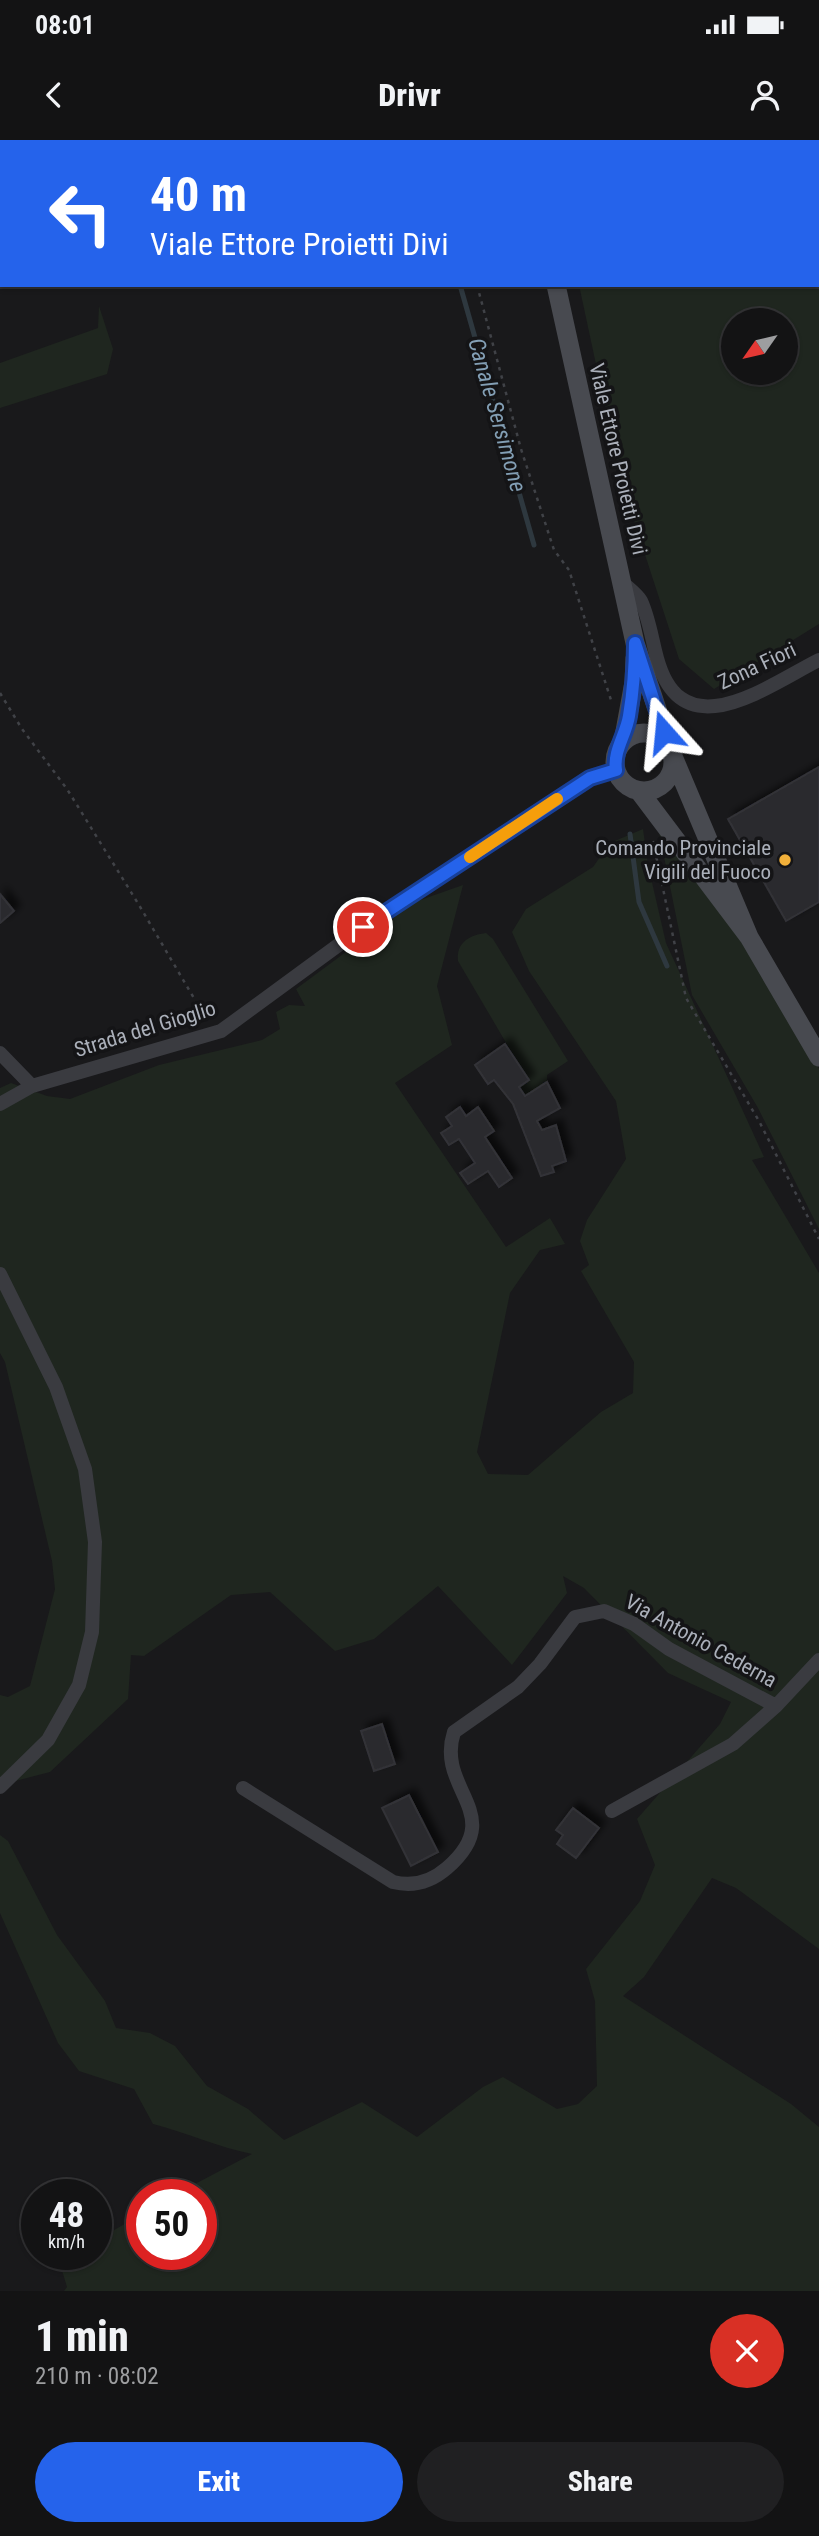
<!DOCTYPE html>
<meta charset="utf-8">
<style>
:root{--surface:#131314;--page:#202022;--text:#f1f3f6;--muted:#9d9ea0;--line:#323234;--accent:#2563eb}
body{margin:0;font-family:"Roboto Condensed",sans-serif;background:var(--page);color:var(--text);height:100vh;display:flex;flex-direction:column;font-size:26px;white-space:nowrap}
*{box-sizing:border-box;margin:0}
p{font-size:23px;color:var(--muted)}
.icon{flex:none;width:38px;height:38px;fill:none;stroke:currentColor;stroke-width:2;stroke-linecap:round;stroke-linejoin:round}
.map{position:relative;height:2151px;overflow:hidden}
.panel{display:flex;flex-direction:column;background:var(--surface);flex:1}
.panel>*{flex:none}
.hud{position:absolute;left:0px;top:0px;width:819px;height:147px;box-shadow:0 2px 5px #0004,0 0 0 2px var(--line);background:#2563eb;color:#fff;overflow:hidden}
.needle{width:46px;rotate:236deg}
.buttons{position:absolute;left:721px;top:168px;display:grid;gap:14px}
.buttons a{display:grid;place-items:center;width:77px;height:77px;border-radius:50%;background:var(--surface);box-shadow:0 2px 5px #0004,0 0 0 2px var(--line);font-size:35px}
.speed{position:absolute;left:21px;top:2039px;display:flex;gap:14px;font-size:35px;font-weight:700;text-align:center}
.speed>*{display:grid;place-content:center;width:91px;height:91px;border-radius:50%;background:var(--surface);box-shadow:0 2px 5px #0004,0 0 0 2px var(--line);line-height:1}
.speed small{font-size:18px;font-weight:400}
.speed .limit{border:10px solid #d22;background:#fff;color:#111}
.pin{position:absolute;display:grid;place-items:center;width:60px;height:60px;color:#fff;margin:-30px;border:4px solid #fff;border-radius:50%;box-shadow:0 2px 7px #0007}
.me{position:absolute;width:77px;margin:-38px;rotate:342deg;stroke-linejoin:round;filter:drop-shadow(0 0 5px #0008)}
.turn{display:flex;align-items:center;gap:24px;height:147px;padding:0 35px;font-size:32px}
.turn .icon{width:91px;height:91px;stroke-width:2.5}
.turn b{display:block;font-size:49px;line-height:60px}
.round{display:grid;place-items:center;flex:none;width:74px;height:74px;border-radius:37px;background:var(--page)}
.overview{display:flex;align-items:center;justify-content:space-between;height:119px;padding:0 35px}
h1{font-size:42px;font-weight:800;line-height:52px}
.primary-button{display:flex;gap:14px;margin-top:auto;padding:14px 35px}
.primary-button a{flex:1;height:80px;border-radius:42px;background:var(--accent);color:#fff;font-size:28px;font-weight:800;line-height:80px;text-align:center}
.primary-button a+a{background:var(--page);color:var(--text)}
.status{display:flex;justify-content:space-between;align-items:center;height:49px;padding:0 35px;background:var(--surface);direction:ltr}
.status svg{height:19px;fill:currentColor}
header{display:flex;justify-content:space-between;align-items:center;height:91px;padding:0 35px;background:var(--surface);font-size:32px;font-weight:800}
.map>svg:first-child{display:block}
</style>
<div class="status"><b>08:01</b><svg viewBox="0 0 49 12"><path d="M0 12V9h3v3zM5 12V6h3v6zM10 12V3h3v9zM15 12V0h3v12zM26 1h20v11H26zM47 4h2v5h-2z"/></svg></div>
<header><svg class="icon" aria-label="back" viewBox="0 0 24 24"><path d="M15 5l-7 7 7 7"/></svg>Drivr<svg class="icon" aria-label="person" viewBox="0 0 24 24"><circle cx="12" cy="8" r="4"/><path d="M4 21q1-7 8-7t8 7"/></svg></header>
<div class="map">
<svg width="819" height="2151" viewBox="0 0 819 2151">
<defs>
<filter id="shadow"><feDropShadow dx="6" dy="-6" stdDeviation="3.5" flood-color="#0009"/></filter>
</defs>
<rect width="100%" height="100%" fill="#19191b"/>
<path fill="#1f261f" fill-rule="evenodd" d="M537,0H819V484L714,549L679,519L621,341L579,145H817V2ZM733,180H786V233H733Z
M99,166L113,209L107,234L0,268V223L98,188Z
M658,687L747,804L819,929V1089L758,968L692,855Z
M643,689L648,725L666,803L764,1017L752,1020L819,1133V1809L736,1748L712,1738L644,1837L623,1856L791,1964L819,1987V2151H64L67,2147L57,2114H96V2088L109,2093L142,2074V2114H201V2054H176L252,2014C218,2007 187,1993 153,1984L134,1949L79,1931L58,1903L0,1773V1695L8,1701L57,1795L105,1861L116,1888L150,1893L175,1906L207,1946L248,1969L284,2000L362,1962L417,1997L483,1947L503,1937L557,1969L578,1964L597,1946L595,1861L586,1829L640,1761L655,1725L637,1679L720,1584L731,1562L668,1533L584,1448L563,1436L567,1453L512,1525L438,1446L374,1499L335,1511L270,1452L231,1455L144,1516L131,1515L128,1559L50,1632L0,1645V1555L8,1557L30,1546L55,1449L52,1421L5,1222L0,1213V948L11,943L47,956L70,959L159,925L262,900L280,889L276,872L289,865L305,866L296,849L412,763L463,745L437,846L452,905L395,943L506,1107L550,1078L565,1104L540,1110L510,1153L477,1312L488,1334L528,1335L601,1272L633,1253L634,1222L581,1131L589,1125L580,1101L587,1080L626,1019L616,961L529,831L512,792L526,769L593,727L610,703Z
M486,793L493,799L568,921L547,935V942L525,956L519,947L528,940L458,821C456,803 469,795 486,793Z"/>
<g fill="none" stroke-linecap="round" stroke-linejoin="round">
<path stroke="#2e383f" stroke-width="5" d="M460,145L534,405
M630,694L639,762L667,826"/>
</g>
<path fill="#2c2c2f" stroke="#333337" stroke-width="2" filter="url(#shadow)" d="M819,627V762L786,781L728,679Z
M0,754L14,771L0,783Z
M505,904L529,940L519,947L525,956L547,942L560,968L537,981L542,990L556,985L566,1021L552,1026L554,1032L541,1036L513,964L494,940L488,944L475,925Z
M460,967L466,976L478,967L494,991L485,997L512,1038L499,1047L488,1031L468,1044L460,1033L475,1023L459,999L449,1005L441,993L452,986L446,977Z
M382,1584L395,1624L374,1631L361,1591Z
M409,1655L438,1712L411,1726L382,1668Z
M573,1668L599,1688L576,1718L557,1704L563,1695L556,1690Z"/>
<g fill="none" stroke-linecap="round" stroke-linejoin="round">
<path stroke="#404247" stroke-width="2.5" stroke-dasharray="3.5 5" stroke-linecap="butt" d="M453,0V2
M477,145L521,309L554,410L569,430L611,560
M0,553L22,589L67,649L139,765L195,860L199,883
M653,701L686,858L759,981L819,1099"/>
<path stroke="#3a3b40" stroke-width="14" d="M622,442C628,448 637,454 641,461C649,478 652,500 657,518C682,611 767,546 819,520
M0,913L32,946
M0,964L32,946L221,891L363,787L590,638L616,630
M0,1134L56,1247L85,1329L95,1402L92,1492L79,1545L48,1600L0,1647
M243,1648L393,1742C413,1747 431,1742 447,1728C509,1674 435,1650 454,1592L518,1547L540,1524L575,1477L604,1471L634,1484L669,1509L776,1566
M612,1671L733,1604L776,1566L819,1520"/>
<path stroke="#484a50" stroke-width="19" d="M523,0L524,2
M556,145L635,503L672,614L749,797
M615 622a29 29 0 1 1 58 0a29 29 0 1 1-58 0Z
M623,602L634,542L635,518
M639,651L749,797L819,917"/>
</g>
<g fill="none" stroke-linecap="round" stroke-linejoin="round">
<defs>
<path id="route" d="M363,787L590,638L616,630C613,611 626,595 629,576C633,552 635,528 635,503L664,592"/>
</defs>
<use href="#route" stroke="#184099" stroke-width="18"/>
<use href="#route" stroke="#2563eb" stroke-width="12"/>
<path stroke="#f59e0b" stroke-width="12" d="M470,717L557,659"/>
</g>
<circle fill="#f2b03a" stroke="#141416" stroke-width="2.5" cx="785" cy="720" r="7"/>
<g text-anchor="middle" dominant-baseline="central" stroke-width="7" stroke-linejoin="round" paint-order="stroke">
<g font-size="21" fill="#abb0ba" stroke="#141416">
<text transform="translate(618 319) rotate(77)">Viale Ettore Proietti Divi</text>
<text transform="translate(757 526) rotate(-25)">Zona Fiori</text>
<text transform="translate(145 889) rotate(-17)">Strada del Gioglio</text>
<text transform="translate(701 1501) rotate(29)">Via Antonio Cederna</text>
</g>
<g font-size="21" fill="#abb0ba" stroke="#141416" text-anchor="end">
<text x="771" y="708">Comando Provinciale<tspan x="771" dy="24">Vigili del Fuoco</tspan></text>
</g>
<g font-size="23" font-style="italic" fill="#839fb5" stroke="#141416">
<text transform="translate(497 275) rotate(74)">Canale Sersimone</text>
</g>
</g>
</svg>
<div class="buttons">
<a><svg class="needle" viewBox="-14 -14 28 28"><path d="M0-13l5 13h-10z" fill="#e53935"/><path d="M0 13l5-13h-10z" fill="#9d9ea0"/></svg></a>
</div>
<div class="speed"><div>48<small>km/h</small></div><div class="limit">50</div></div>
<div class="pin" style="left:363px;top:787px;background:#d93025"><svg class="icon" aria-label="arrive" viewBox="0 0 24 24"><path d="M6 21V4h12l-3 4 3 4H6"/></svg></div>
<svg class="me" style="left:664px;top:592px" viewBox="-20 -20 40 40"><path d="M0-17L14 15 0 8-14 15z" fill="#2563eb" stroke="#fff" stroke-width="4"/></svg>
<div class="hud">
<div class="turn"><svg class="icon" aria-label="left" viewBox="0 0 24 24"><path d="M17 20v-9H6M10 6l-5 5 5 5"/></svg><div><b>40 m</b>Viale Ettore Proietti Divi</div></div>
</div>
</div>
<section class="panel">
<div class="overview"><div><h1>1 min</h1><p>210 m · 08:02</p></div><a class="round" style="background:#d93025;color:#fff"><svg class="icon" aria-label="close" viewBox="0 0 24 24"><path d="M6 6l12 12M18 6L6 18"/></svg></a></div>
<div class="primary-button"><a>Exit</a><a>Share</a></div>
</section>
